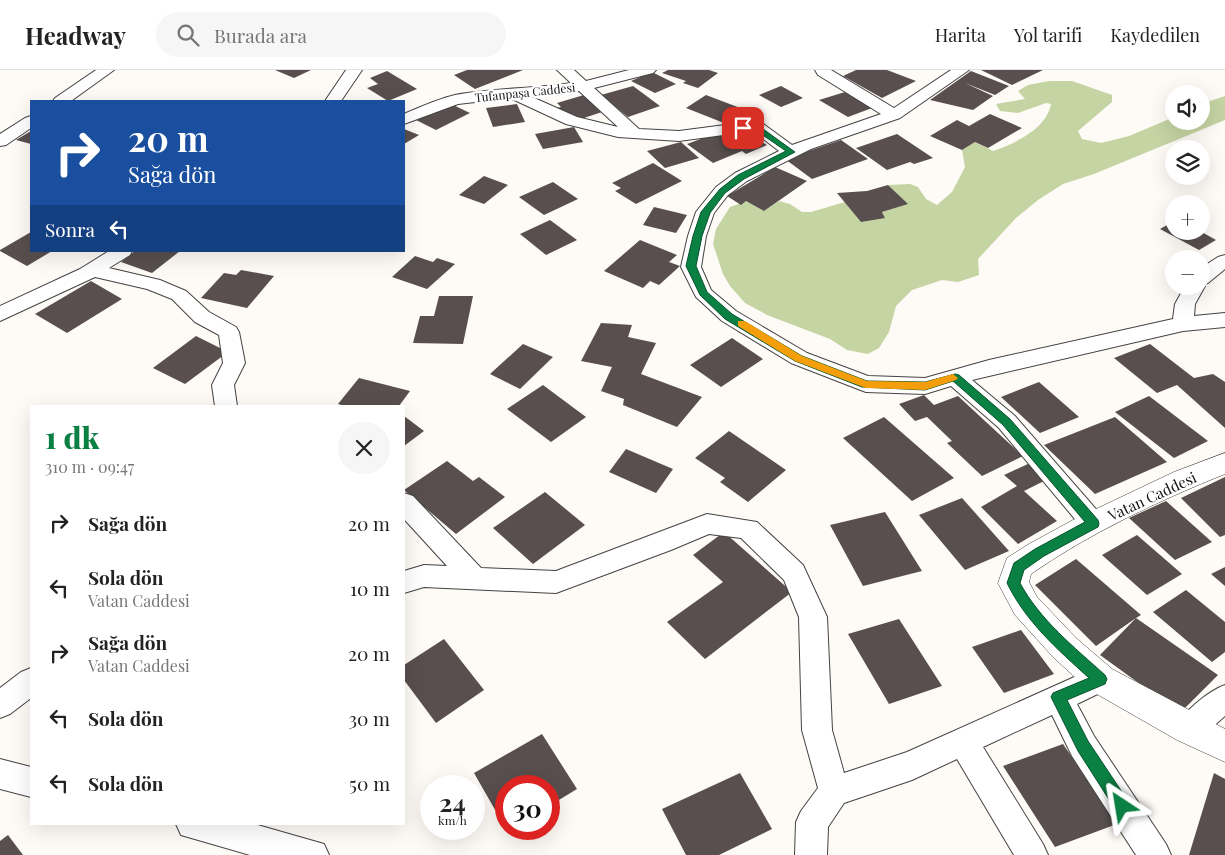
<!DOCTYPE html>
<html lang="tr">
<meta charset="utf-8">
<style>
:root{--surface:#fff;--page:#f6f6f6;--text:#222;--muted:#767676;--line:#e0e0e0;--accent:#0b8043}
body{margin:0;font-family:"Playfair Display",serif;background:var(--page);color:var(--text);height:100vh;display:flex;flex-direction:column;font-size:19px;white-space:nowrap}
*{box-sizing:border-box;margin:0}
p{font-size:16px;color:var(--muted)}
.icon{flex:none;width:28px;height:28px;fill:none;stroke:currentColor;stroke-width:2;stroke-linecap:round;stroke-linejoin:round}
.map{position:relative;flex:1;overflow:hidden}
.side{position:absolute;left:30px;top:335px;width:375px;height:420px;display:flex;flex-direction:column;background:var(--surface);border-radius:0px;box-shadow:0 5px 20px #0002}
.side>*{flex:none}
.hud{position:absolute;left:30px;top:30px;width:375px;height:152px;border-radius:0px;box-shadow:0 5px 20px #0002;background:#1a4fa0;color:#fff;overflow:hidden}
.controls{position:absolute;left:1165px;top:15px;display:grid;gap:10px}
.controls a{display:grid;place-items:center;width:45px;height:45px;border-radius:50%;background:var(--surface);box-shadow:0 5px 20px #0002;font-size:25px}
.speed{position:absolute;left:420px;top:705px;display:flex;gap:10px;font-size:25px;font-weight:700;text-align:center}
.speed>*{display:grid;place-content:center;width:65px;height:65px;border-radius:50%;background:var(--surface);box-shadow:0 5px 20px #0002;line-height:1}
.speed small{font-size:12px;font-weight:400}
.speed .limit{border:8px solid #d22;background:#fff;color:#111}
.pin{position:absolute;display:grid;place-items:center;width:42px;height:42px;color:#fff;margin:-21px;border-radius:10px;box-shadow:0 2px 8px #0006}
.me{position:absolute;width:55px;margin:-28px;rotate:327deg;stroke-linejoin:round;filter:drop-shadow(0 0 4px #0008)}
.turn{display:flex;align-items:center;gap:18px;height:105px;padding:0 15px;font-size:22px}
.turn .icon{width:65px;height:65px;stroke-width:2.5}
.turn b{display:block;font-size:35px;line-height:42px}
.then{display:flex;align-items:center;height:48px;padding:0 15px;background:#0003;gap:10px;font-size:19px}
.round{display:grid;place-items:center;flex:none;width:52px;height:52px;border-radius:26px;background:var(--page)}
.overview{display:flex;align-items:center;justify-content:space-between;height:85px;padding:0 15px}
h1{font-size:30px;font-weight:800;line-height:38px;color:var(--accent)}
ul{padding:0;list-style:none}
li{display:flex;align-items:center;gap:15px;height:65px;padding:0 15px}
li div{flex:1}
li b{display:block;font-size:19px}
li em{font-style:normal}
header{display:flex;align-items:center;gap:30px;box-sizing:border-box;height:70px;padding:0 25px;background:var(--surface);border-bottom:1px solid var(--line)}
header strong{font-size:24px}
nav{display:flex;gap:28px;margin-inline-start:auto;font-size:18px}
.search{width:350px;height:45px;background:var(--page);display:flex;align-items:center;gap:12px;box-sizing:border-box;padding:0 18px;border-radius:28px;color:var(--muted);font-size:19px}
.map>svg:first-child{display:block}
</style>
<header>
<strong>Headway</strong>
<div class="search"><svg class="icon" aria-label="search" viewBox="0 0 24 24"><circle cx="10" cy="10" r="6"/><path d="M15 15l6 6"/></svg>Burada ara</div>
<nav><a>Harita</a><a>Yol tarifi</a><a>Kaydedilen</a></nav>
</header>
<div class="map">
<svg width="1225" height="785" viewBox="0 0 1225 785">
<rect width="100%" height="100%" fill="#fefaf5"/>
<path fill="#c5d4a3" d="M1049,11H1072L1112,25V32L1078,61L1082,69L1101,73L1129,66L1174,47V51H1201V34L1225,26V50L1094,104L1063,114L1038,130L1016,148L978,189L979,205L958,212L942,210L912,220L896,236L889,262L879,278L868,284L847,280L830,269L767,245L745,233L730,216L723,204L713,174L716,159L730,137L746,131L764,141L779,131L790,134L802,142H811L845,132L885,148L882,142L907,134L888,115L910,114L918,117L926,129L937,135L952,122L965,97L962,80L975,72L993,81C1015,74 1047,58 1051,34L1046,33L1018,43L1000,41L996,34L1025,29L1018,21L1028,15Z"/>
<path fill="#584f4e" d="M275,0H311L294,8Z
M467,0H523L475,19L454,5Z
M668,0H709L718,3L698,18L683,13L686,11L662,3Z
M856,0H887L916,11L882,28L843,6Z
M981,0H1043L1012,15Z
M387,1L417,19L388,31L367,18L378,14L370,8Z
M971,1L1009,16L995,25L965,13L993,26L973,40L930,30Z
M652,2L676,14L655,23L631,11Z
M633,16L660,36L628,47L601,25Z
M781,16L803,28L781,37L759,25Z
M845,22L872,38L848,47L819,30Z
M584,25L605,41L581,49L579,47L575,48L568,43L563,44L556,38L561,37L557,33Z
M706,25L748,41L729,55L686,38Z
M449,33L470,43L436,60L416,50Z
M517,34L525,52L493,57L486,38Z
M990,44L1022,58L988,78L975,72L962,80L930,66L957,50L969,56Z
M574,57L583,72L543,79L535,64Z
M404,59L419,65L404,74Z
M744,60L767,75L746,84L742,81L713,93L687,74L717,63L724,68Z
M31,61V74L16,70Z
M897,64L933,88L914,94L910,92L887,100L856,78Z
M841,70L868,89L812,109L785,89Z
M681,72L699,88L665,98L647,81Z
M653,93L682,111L636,134L615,121L621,118L612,113Z
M775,97L807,111L764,141L746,131L741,135L727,126Z
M484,106L508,115L484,134L459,125Z
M553,112L578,129L544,145L519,127Z
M888,115L908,134L882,142L885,148L861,152L837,123L867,121Z
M654,137L687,145L676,163L643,155Z
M550,150L577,170L546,185L520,164Z
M1174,151V161H1200L1216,170L1199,180L1160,159Z
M31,162V181H52L27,196L0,181V180Z
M640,170L677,185L669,192L680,196L659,215L650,211L643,218L604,201Z
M135,181H180L152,203L121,192Z
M415,186L433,192L437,188L455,194L427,219L392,207Z
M241,200L274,206L247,238L201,228L224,203L236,205Z
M91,211L122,229L67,263L35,244Z
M439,226H473L463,274L413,273L420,246H434Z
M601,253L632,255L628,267L656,273L641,304L702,327L677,357L623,335L624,329L601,321L612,297L581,291Z
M196,266L228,282L185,314L153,298Z
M732,268L763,289L721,317L690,295Z
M523,274L553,287L520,319L490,304Z
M1150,274L1194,308L1213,304L1225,312V358L1177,315L1157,323L1114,288Z
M359,308L410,321L399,336H345L338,334Z
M1039,312L1079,347L1040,363L1001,327Z
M543,315L586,347L551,372L507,339Z
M924,325L934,335L958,326L1023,386L982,406L947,373L952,371L927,347L915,351L899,334Z
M1149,326L1208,371L1174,388L1115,342Z
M404,346L424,361L404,376Z
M884,347L954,408L912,431L843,368Z
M1115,347L1167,392L1095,424L1044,375Z
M729,361L786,400L748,432L720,412L725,408L695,388Z
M626,379L673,399L656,423L609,402Z
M447,391L473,411L479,407L505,427L456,464L404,420Z
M1030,393L1048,409L1024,421L1057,451L1018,474L981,437L1017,416L1004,405Z
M1225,407V465L1220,467L1181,428Z
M545,422L585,455L533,494L493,458Z
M962,428L1009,481L965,500L919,445Z
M1166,431L1212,472L1175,490L1129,448Z
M885,442L922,501L863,516L830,455Z
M724,462L792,522L705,589L667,552L723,512L693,485Z
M1137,465L1182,504L1147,525L1102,485Z
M1076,489L1141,545L1136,548L1218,605L1180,643L1100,585L1136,548L1096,576L1035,515Z
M1225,497V516L1211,504Z
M1186,520L1225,552V582L1212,592L1153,542Z
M899,549L942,616L889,634L848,564Z
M1021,560L1054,604L1004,623L972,577Z
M444,569L484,620L436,653L404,610V595Z
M542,664L577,719L549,736V716H506V759L474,703Z
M1063,674L1117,754L1055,777L1003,696Z
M740,703L772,759L719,785H686L662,739Z
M1214,703L1225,709V785H1189Z
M8,765L23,785H0V771Z"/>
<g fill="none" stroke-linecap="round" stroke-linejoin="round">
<defs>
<path id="minor" d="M96,0H114L71,31H53L55,28Z
M346,0H362L341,31H325Z
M557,0H574L586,11L629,0H656L653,3L594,18L639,59L679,61L756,51L762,53L792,75L881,44L818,5L815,0H831L894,38L951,0H969L900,48L811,79L747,111L728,125L714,143L706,166L701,197L711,220L736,241L807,283L868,306L925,308L989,290L1173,249L1175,234L1185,216H1201V198L1218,187L1225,185V199L1208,213L1204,214L1205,216L1195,234L1194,246L1225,243V257L1183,261L972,310L1015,346L1102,446L1106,453L1102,460L1093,463L1084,460L999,358L951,316L925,324L866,322L858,319L791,293L722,251L696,227L681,197L688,166L696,142L716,117L735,103L779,81L753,61L679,71L618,67L566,54L510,28L458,34L404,54V44C420,37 438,29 455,25C493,18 532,19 571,13ZM579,21L618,57L577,47L532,27Z
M31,46V58L6,75L0,76V64L25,48Z
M109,181H132L130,185L109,198L160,210L186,221L209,242L236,257L239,262L245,293L234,315L237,336H215L212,315L223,293L219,265L195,252L172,229L147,219L95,207L0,251V236L80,199Z
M404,423L413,426L481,498L556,501L707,444L757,452L803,495L827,547L832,660L844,703L907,682L1090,600L1100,596L1110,600L1114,609L1110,618L1077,634L1094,666L1166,774L1171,785H1136L1072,686L1052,645L983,677L1043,774L1048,785H1014L957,689L912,710L844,733L828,757L827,785H795L796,752L801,741L818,718L802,660L799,547L784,510L741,468L709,464L671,480L556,523L424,517L404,523V501L424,495L447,496L404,449Z
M31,598V628L10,644L0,648V618L21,602Z
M1225,615V646L1199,669L1189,673L1179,669L1174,659C1182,643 1208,621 1225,615Z
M0,689L31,697V727L0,719Z
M176,754H254L324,774L329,785H250L181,765Z"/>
<path id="tertiary" d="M1225,383V404C1160,430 1088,464 1031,504L1029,512L1037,527L1076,568L1112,599L1225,659V692L1177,670L1088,619L1054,588L1015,545L998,513L1007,488L1029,474L1073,450L1174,402Z"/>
</defs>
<use href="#minor" stroke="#434343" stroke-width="2"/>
<use href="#tertiary" stroke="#434343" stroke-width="1"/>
<use href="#minor" fill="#fff" fill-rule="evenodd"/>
<use href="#tertiary" fill="#fff" fill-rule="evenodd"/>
</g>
<path fill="#0b8043" stroke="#07532c" d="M756,54L795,82L744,109L725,123L710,143L702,166L696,196L707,222L732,244L802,286L867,311L925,312L955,304L959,305L1010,349L1098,450L1099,454L1098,457L1044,486L1024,500L1020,513C1040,550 1074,577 1105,605L1107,609L1105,614L1067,630L1088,671L1128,731L1130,736L1128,742L1122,744L1117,742L1078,681L1051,627L1053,623L1089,608C1057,579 1026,552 1007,513L1014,493L1035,479L1085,452L1003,355L953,311L925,320L862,317L795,291L725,249L700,225L686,196L693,166L701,142L720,119L738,105L786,81L754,59L743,60L739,58Z"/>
<path fill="#f59e0b" d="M738,251H745L802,286L867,311L925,312L953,304L958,308L956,310L925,320L866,318L795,291L738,256Z"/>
<g text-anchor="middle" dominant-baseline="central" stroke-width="5" stroke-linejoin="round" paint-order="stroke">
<g font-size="12" fill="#101010" stroke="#fff">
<text transform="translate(525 22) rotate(-6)">Tufanpaşa Caddesi</text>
</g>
<g font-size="15" fill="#101010" stroke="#fff">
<text transform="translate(1152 426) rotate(-25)">Vatan Caddesi</text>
</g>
</g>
</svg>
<div class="controls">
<a><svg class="icon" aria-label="sound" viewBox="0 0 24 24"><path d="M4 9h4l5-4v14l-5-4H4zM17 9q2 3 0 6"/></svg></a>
<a><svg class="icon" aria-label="layers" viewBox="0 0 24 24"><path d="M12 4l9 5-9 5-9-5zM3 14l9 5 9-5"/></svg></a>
<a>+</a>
<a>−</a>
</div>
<div class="speed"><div>24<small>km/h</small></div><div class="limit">30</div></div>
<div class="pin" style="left:743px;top:58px;background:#d93025"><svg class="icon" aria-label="arrive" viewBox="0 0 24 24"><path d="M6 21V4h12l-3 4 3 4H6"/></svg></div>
<svg class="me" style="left:1122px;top:736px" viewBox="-20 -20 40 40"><path d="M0-17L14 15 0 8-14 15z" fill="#0b8043" stroke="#fff" stroke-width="4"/></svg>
<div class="hud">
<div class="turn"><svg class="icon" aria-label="right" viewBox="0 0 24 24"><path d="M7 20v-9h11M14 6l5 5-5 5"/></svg><div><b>20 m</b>Sağa dön</div></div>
<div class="then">Sonra<svg class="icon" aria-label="left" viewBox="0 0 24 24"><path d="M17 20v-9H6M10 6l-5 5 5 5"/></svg></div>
</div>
<section class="side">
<div class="overview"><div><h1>1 dk</h1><p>310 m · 09:47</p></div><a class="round"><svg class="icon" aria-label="close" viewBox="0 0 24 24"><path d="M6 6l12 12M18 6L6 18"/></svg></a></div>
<ul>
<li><svg class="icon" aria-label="right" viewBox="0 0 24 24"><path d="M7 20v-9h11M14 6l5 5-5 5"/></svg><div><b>Sağa dön</b></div><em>20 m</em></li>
<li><svg class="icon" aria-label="left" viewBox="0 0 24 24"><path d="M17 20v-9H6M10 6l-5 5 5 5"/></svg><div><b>Sola dön</b><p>Vatan Caddesi</p></div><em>10 m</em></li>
<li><svg class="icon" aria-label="right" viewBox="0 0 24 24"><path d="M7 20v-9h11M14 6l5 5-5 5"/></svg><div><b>Sağa dön</b><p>Vatan Caddesi</p></div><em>20 m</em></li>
<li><svg class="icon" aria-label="left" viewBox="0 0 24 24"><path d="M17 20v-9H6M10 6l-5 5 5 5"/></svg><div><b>Sola dön</b></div><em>30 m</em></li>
<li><svg class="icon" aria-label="left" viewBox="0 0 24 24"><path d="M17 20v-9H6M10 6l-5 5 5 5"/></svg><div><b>Sola dön</b></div><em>50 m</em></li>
</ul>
</section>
</div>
